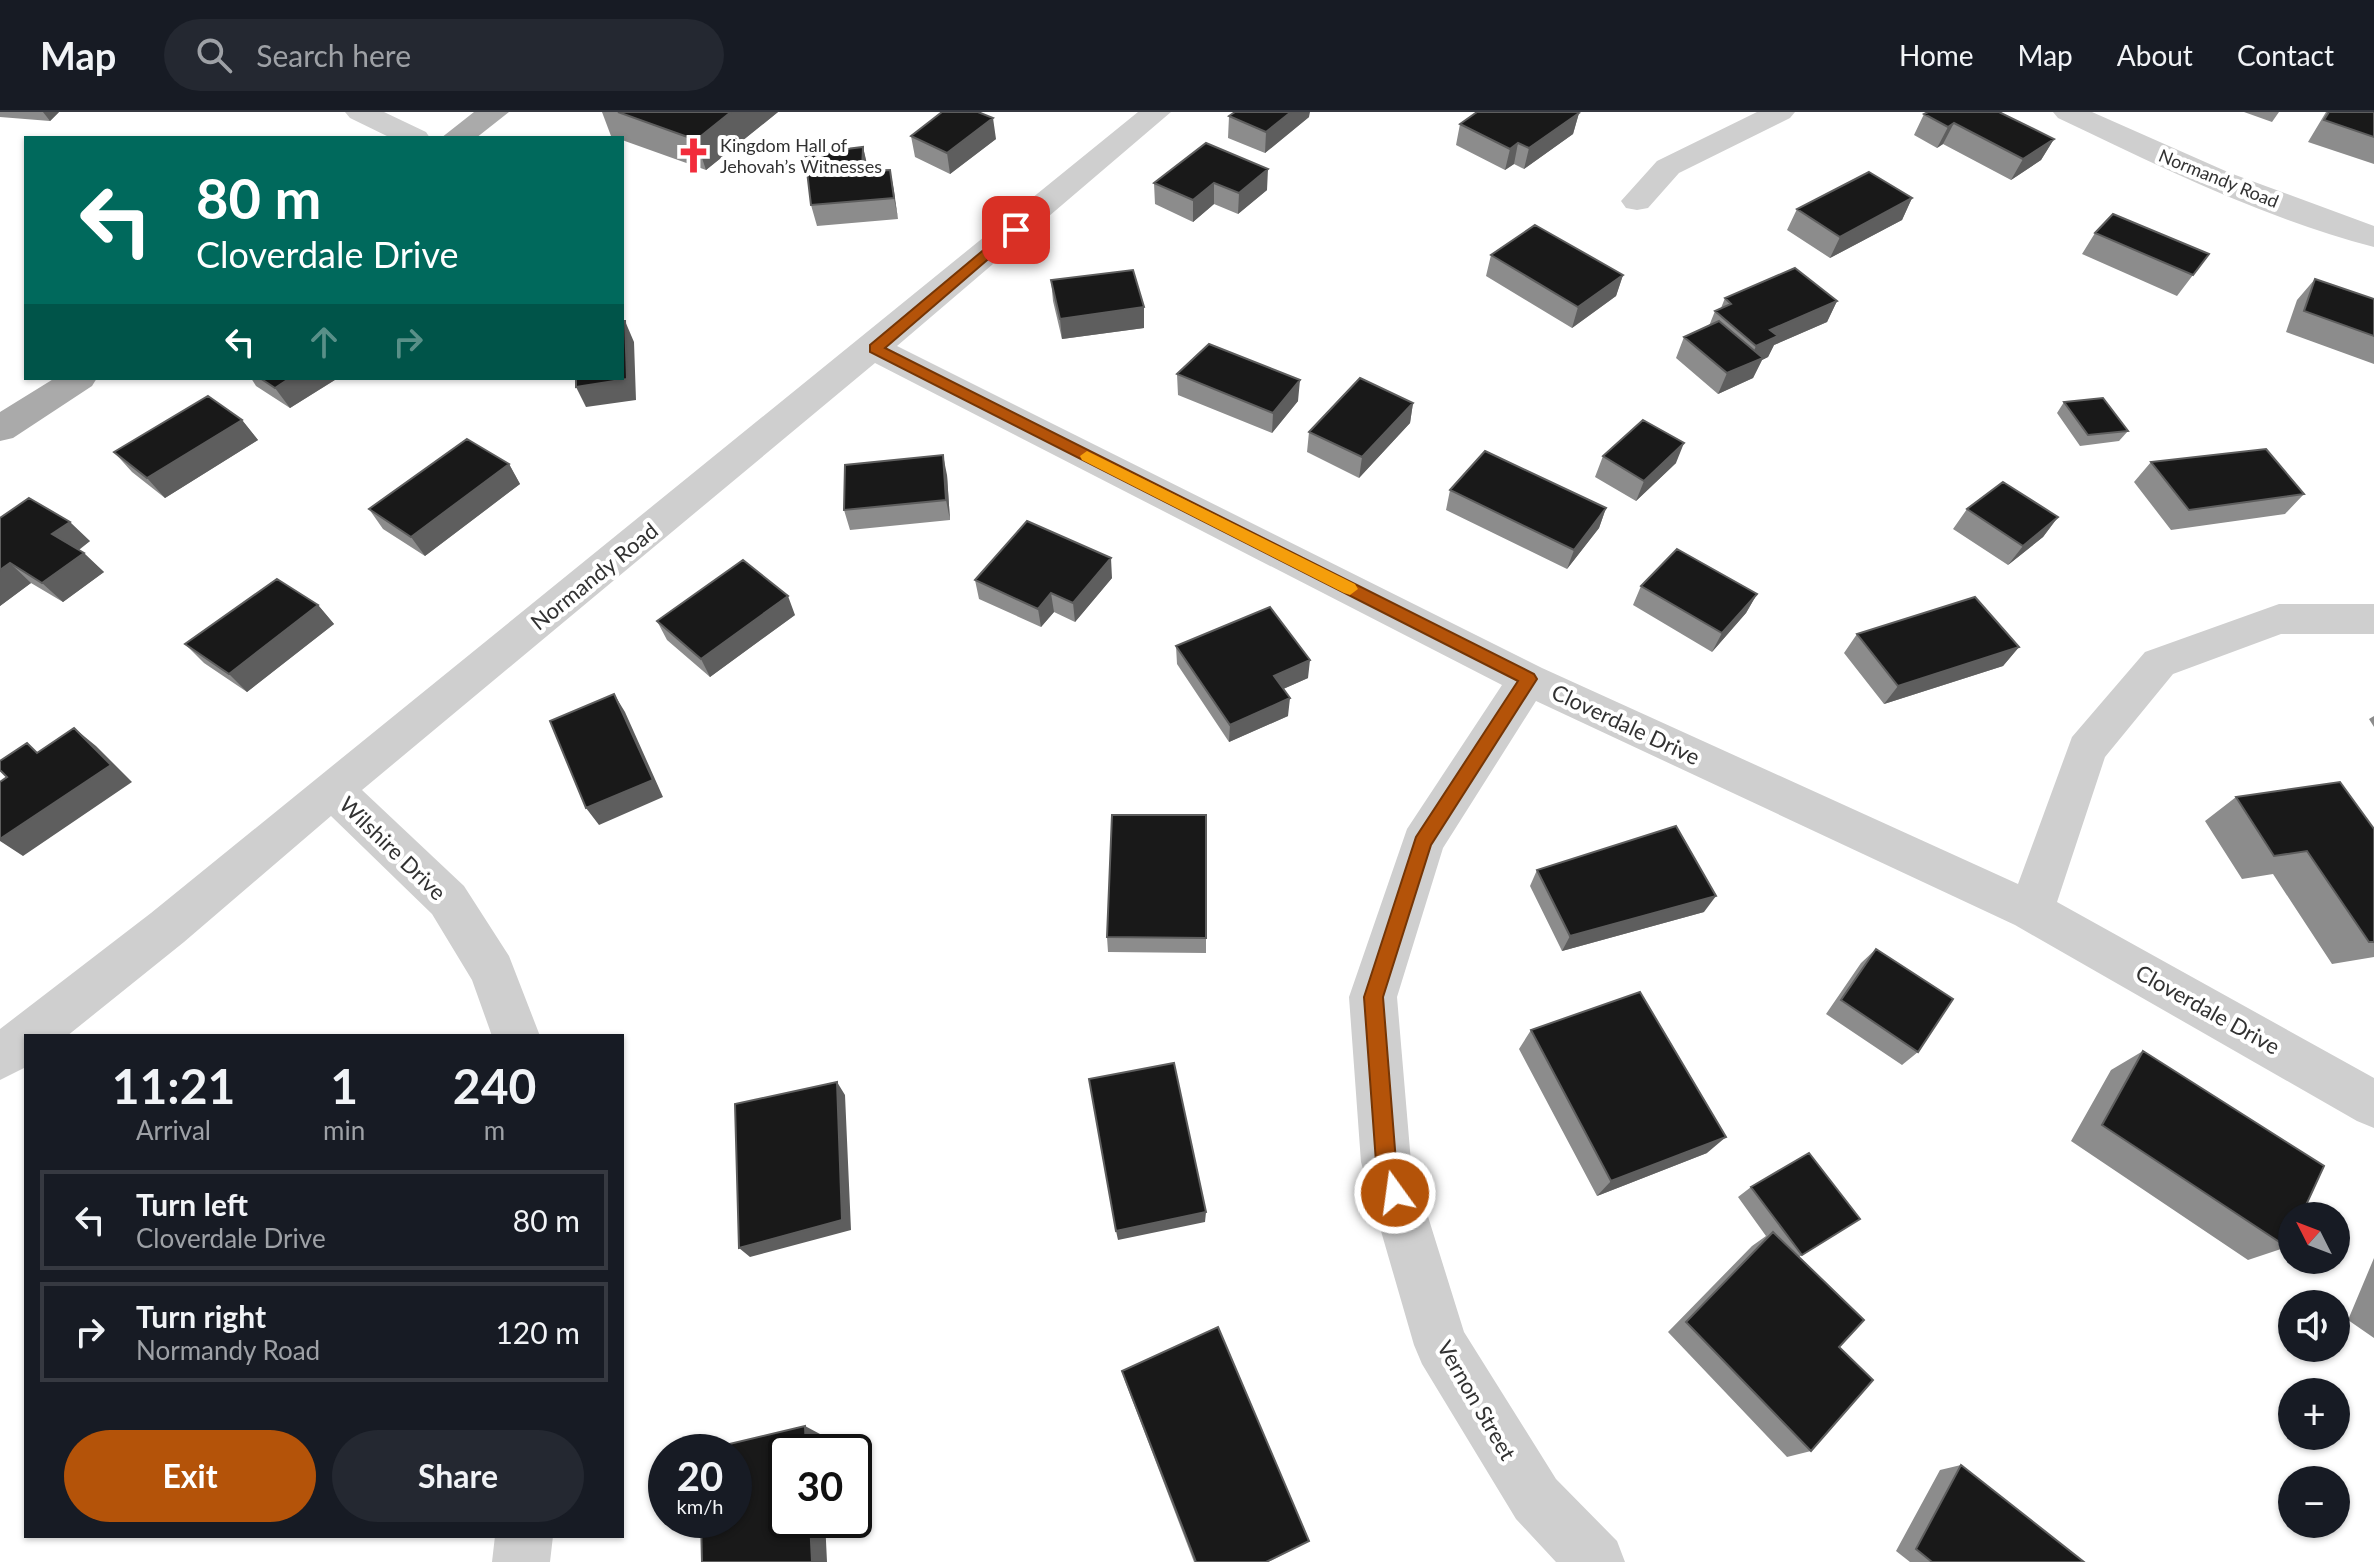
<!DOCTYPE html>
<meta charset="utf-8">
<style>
:root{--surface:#171b24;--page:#242831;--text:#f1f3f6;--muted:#9ea1a6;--line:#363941;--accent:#b45309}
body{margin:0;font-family:Lato,sans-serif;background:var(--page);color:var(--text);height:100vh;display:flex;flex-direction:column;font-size:30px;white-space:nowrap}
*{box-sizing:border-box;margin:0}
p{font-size:26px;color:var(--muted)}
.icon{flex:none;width:44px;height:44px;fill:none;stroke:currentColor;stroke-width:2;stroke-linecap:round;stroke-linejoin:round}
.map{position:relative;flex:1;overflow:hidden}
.sheet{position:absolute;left:24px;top:922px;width:600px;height:504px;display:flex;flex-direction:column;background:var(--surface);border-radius:0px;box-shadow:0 2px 6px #0004}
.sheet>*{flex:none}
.banner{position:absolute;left:24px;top:24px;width:600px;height:244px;border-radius:0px;box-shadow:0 2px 6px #0004;background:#00695c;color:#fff;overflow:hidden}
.needle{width:52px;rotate:312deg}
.buttons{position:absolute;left:2278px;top:1090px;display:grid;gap:16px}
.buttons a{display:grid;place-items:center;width:72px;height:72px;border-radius:50%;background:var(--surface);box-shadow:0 2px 6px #0004;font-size:40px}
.speed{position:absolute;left:648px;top:1322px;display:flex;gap:16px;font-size:40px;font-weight:700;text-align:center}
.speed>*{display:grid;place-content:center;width:104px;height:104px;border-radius:50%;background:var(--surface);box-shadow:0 2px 6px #0004;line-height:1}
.speed small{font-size:20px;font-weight:400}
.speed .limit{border:4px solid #111;border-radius:12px;background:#fff;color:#111}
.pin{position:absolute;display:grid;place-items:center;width:68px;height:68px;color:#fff;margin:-34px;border-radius:16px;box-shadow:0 4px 12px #0006}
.me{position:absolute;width:88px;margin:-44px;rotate:346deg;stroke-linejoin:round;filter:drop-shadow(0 0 6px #0008)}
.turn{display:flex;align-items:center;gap:28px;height:168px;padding:0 40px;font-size:36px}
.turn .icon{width:104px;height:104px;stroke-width:2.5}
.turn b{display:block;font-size:56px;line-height:68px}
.lanes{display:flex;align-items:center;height:76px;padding:0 40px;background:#0003;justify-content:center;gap:40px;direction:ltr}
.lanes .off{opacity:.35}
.eta{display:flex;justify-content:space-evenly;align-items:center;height:136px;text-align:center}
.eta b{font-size:48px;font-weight:700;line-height:56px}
.button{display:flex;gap:16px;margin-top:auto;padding:16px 40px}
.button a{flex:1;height:92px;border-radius:48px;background:var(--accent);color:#fff;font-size:32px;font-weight:700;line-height:92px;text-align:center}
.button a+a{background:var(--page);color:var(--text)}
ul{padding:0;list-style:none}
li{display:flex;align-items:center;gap:24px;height:100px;margin:0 16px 12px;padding:0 24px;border:4px solid var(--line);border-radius:0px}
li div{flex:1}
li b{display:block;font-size:30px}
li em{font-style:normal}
header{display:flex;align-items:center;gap:48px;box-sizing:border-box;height:112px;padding:0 40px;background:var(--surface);border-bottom:2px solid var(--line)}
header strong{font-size:38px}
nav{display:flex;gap:44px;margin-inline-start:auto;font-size:28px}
.search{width:560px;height:72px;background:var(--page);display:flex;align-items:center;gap:20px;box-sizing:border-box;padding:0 28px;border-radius:44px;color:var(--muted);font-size:30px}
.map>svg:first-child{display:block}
</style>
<header>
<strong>Map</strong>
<div class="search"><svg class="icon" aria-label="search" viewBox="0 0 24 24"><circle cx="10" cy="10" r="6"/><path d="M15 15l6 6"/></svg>Search here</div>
<nav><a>Home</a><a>Map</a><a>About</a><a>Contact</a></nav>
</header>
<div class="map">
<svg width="2374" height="1450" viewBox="0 0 2374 1450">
<rect width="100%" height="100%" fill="#fff"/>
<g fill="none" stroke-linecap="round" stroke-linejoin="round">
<path fill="#cfcfcf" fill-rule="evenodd" d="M345,0H384L426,20L430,26H391L350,6Z
M1138,0H1171L897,234L1542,556L2018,772L2072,625L2145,540L2279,492H2374V522H2281L2173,562L2105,645L2057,790L2374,966V1016L2357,1009L2015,813L1536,589L1443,736L1397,885L1411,1050L1464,1220L1556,1367L1617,1429L1625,1450H1556L1516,1407L1422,1252L1414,1233L1361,1050L1349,885L1407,717L1502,573L875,251L362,678L464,774L509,844L540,924H492L472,868L432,802L331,704L184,830L67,924H26V955L0,968V917L151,801Z
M1757,0H1795L1790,6L1679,61L1648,96L1637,98L1626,96L1621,89L1657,49Z
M2053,0H2092L2230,61L2374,114V135C2265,107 2159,54 2058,6Z
M495,1424H553L550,1450H492Z"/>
<path fill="#aaa" fill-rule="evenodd" d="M474,0H509L476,26H441Z
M55,266H97L92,274L13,326L0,329V300Z"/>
</g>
<path fill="#8c8c8c" d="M0,0H59L50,9L0,5Z
M602,0H778L706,58L622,28V26L611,24Z
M2244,0H2279L2272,10Z
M2326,0H2374V52L2308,30Z
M1579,1L1573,22L1524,57L1514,52L1505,58L1456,33L1460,12Z
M1924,2L2054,27L2041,48L2011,68L1943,32L1937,36L1914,23Z
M1229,4L1309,5L1265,41L1228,26Z
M911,24L996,27L950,62L915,45Z
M1206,31L1267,78L1238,102L1214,92L1193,110L1155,92L1154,71Z
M863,35L868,59L890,58L898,107L817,114L811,93Z
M1912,86L1902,108L1830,146L1787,118L1797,97Z
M2095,121L2209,142L2177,184L2082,142Z
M1491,143L1623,163L1616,184L1572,216L1486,164Z
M2315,167L2374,187V252L2286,220L2297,188Z
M1051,168L1144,195V216L1062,227L1053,189Z
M1725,186L1837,189L1827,210L1774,233L1768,245L1762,248L1753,266L1718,282L1676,246L1684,225L1709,214L1715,199L1721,196Z
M1177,262L1298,289L1272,321L1178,283Z
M251,266H338L290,296L256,274Z
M2064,290L2128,319L2119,329L2080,334L2057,301Z
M1413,291L1410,311L1359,366L1307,340L1309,320Z
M242,308L258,328L165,386L132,360L114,340Z
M1603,344L1676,351L1636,389L1595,365Z
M2151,350L2304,382L2285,402L2171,418L2134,370Z
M509,352L520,372L425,444L383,417L369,397Z
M947,363L950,408L850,418L844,398Z
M1450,378L1606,396L1599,416L1567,457L1446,398Z
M1967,397L2058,405L2043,425L2008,453L1953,417Z
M0,406L90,429L79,438L104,460L63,490L31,471L0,494Z
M1112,466L1075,510L1054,500L1041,515L979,487L975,468Z
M1641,474L1757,482L1746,501L1712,540L1633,493Z
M318,493L334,512L247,580L204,551L185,532Z
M795,503L710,565L667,528L657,509Z
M1857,522L2019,535L2003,554L1884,592L1844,541Z
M1176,534L1308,566L1283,577L1288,604L1229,630L1177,552Z
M2374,604V615L2369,607Z
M2236,685L2374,717V845L2332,852L2273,762L2242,767L2205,709Z
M1537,758L1704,800L1562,839L1530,774Z
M1107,825L1206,826V841L1108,840Z
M1876,837L1918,940L1902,953L1826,902L1861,851Z
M1531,918L1707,1041L1597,1084L1519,937Z
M2143,939L2287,1135L2248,1148L2071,1029L2111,958Z
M1751,1075L1860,1107L1799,1145L1839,1235L1811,1339L1787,1345L1668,1220L1752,1134L1766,1124L1738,1085Z
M2374,1146V1226L2348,1208Z
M1122,1259L1309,1429L1268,1450H1194L1125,1269Z
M1961,1353L2084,1450H1910L1896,1439L1940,1358Z"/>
<path fill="#5e5e5e" d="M43,0H59L50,9Z
M731,0H778L706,58L696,28Z
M1291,0H1310L1309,5L1265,41L1266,20Z
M1579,1L1573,22L1524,57L1529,36Z
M993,6L996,27L950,62L947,41Z
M1954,11L1943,32L1937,36L1948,15Z
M2054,27L2041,48L2011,68L2023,47Z
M1518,31L1514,52L1505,58L1510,37Z
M863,35L868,56L867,80L862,59Z
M1268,57L1267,78L1238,102L1239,81Z
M890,58L894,79L898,107L894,86Z
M1214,71V92L1193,110V88Z
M1912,86L1902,108L1830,146L1840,125Z
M1623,163L1616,184L1572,216L1578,195Z
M1837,189L1827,210L1774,233L1768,245L1762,248L1753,266L1718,282L1727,261L1748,252L1756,234L1770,218Z
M1144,195V216L1062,227L1060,207Z
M625,209L634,230L636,288L586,295L576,275Z
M290,266H338L290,296L275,276Z
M1300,268L1298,289L1272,321L1273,301Z
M1413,291L1410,311L1359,366L1362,345Z
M242,308L258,328L165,386L147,366Z
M1684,331L1676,351L1636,389L1644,369Z
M943,343L947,363L950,408L946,388Z
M509,352L520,372L425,444L411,425Z
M1606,396L1599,416L1567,457L1574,438Z
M2058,405L2043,425L2008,453L2023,434Z
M70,410L90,429L73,442L52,422Z
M84,441L104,460L63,490L42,471Z
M1111,446L1112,466L1075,510L1073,491Z
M10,451L31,471L0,494V458Z
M1051,481L1054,500L1041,515L1038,497Z
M1757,482L1746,501L1712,540L1722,521Z
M788,484L795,503L710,565L701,547Z
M318,493L334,512L247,580L229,562Z
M2019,535L2003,554L1884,592L1898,574Z
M1310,548L1308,566L1272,582L1274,564Z
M614,582L625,600L663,685L599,713L586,696Z
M1290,586L1288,604L1229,630L1230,613Z
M74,616L96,634L132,670L23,744L0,729V727Z
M1716,784L1704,800L1562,839L1570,824Z
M837,970L845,983L851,1118L750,1145L739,1136Z
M1726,1025L1707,1041L1597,1084L1611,1069Z
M1206,1100L1205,1110L1118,1128L1116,1119Z
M805,1314L820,1322L821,1340H806Z
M810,1408H825L827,1450H812Z"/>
<path fill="#191919" stroke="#5e5e5e" stroke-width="2" d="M618,0H731L696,28Z
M942,0H978L993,6L947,41L911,24Z
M1235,0H1291L1266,20L1229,4Z
M1477,0H1577L1579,1L1529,36L1518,31L1510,37L1460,12Z
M1928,0H1999L2054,27L2023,47L1954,11L1948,15L1924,2Z
M2329,0H2374V25L2324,8Z
M1206,31L1268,57L1239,81L1214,71L1193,88L1154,71Z
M863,35L862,59L890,58L894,86L811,93L805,42Z
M1869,60L1912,86L1840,125L1797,97Z
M2113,102L2209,142L2193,163L2095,121Z
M1535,113L1623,163L1578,195L1491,143Z
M1795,156L1837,189L1770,218L1778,224L1756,234L1715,199L1731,192L1725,186Z
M1133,158L1144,195L1060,207L1051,168Z
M2315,167L2374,187V224L2304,199Z
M622,209H625L627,267L576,275V266H622Z
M1719,209L1763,246L1727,261L1684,225Z
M1209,232L1300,268L1273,301L1177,262Z
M260,266H290L275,276Z
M1360,266L1413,291L1362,345L1309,320Z
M208,284L242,308L147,366L114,340Z
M2103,286L2128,319L2088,323L2064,290Z
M1643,308L1684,331L1644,369L1603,344Z
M467,327L509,352L411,425L369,397Z
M2266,337L2304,382L2189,398L2151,350Z
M1485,339L1606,396L1574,438L1450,378Z
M943,343L946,388L844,398L845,353Z
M2003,370L2058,405L2023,434L1967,397Z
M29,386L70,410L52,422L84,441L42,471L10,451L0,458V406Z
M1027,409L1111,446L1073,491L1051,481L1038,497L975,468Z
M1677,437L1757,482L1722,521L1641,474Z
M743,448L788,484L701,547L657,509Z
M277,467L318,493L229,562L185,532Z
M1975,485L2019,535L1898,574L1857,522Z
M1270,495L1310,548L1274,564L1290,586L1230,613L1176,534Z
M614,582L653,668L586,696L550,609Z
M74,616L111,653L0,727V670L7,665L0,658V649L27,631L37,641Z
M2340,670L2374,717V830H2369L2307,739L2274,744L2236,685Z
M1112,703H1206V826L1107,825Z
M1676,714L1716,784L1570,824L1537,758Z
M1876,837L1953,887L1918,940L1841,888Z
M1640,880L1726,1025L1611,1069L1531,918Z
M2143,939L2324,1054L2301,1104H2292V1124L2287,1135L2102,1013Z
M1174,951L1206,1100L1116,1119L1089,967Z
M837,970L842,1108L739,1136L735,992Z
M1809,1041L1860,1107L1802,1143L1751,1075Z
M1773,1120L1864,1208L1839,1235L1873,1268L1811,1339L1686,1210Z
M1218,1215L1309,1429L1266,1450H1196L1122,1259Z
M805,1314L806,1340H786V1408H810L812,1450H702L701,1408H734V1340L700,1339Z
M1961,1353L2084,1450H1932L1916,1437Z"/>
<path fill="#b45309" stroke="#753606" stroke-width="2" d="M1011,115L1022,118L885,236L1534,562L1537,567L1431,733L1383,885L1396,1050L1406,1081L1403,1088L1395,1091L1388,1088L1376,1050L1364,885L1416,725L1518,569L870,240V233Z"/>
<path fill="#f59e0b" d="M1087,339L1355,472L1358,477L1350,483L1344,481L1082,348L1080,344Z"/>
<defs>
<symbol id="church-bare" viewBox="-9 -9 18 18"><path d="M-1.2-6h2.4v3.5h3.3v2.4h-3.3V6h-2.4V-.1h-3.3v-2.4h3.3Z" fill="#f22c3b" stroke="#fff" stroke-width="2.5" paint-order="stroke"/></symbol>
</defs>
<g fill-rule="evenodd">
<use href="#church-bare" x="668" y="18" width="51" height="51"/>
</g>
<g text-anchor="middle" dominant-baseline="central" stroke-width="8" stroke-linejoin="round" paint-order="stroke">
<g font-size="18" fill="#323232" stroke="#fff" text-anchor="start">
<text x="720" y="33">Kingdom Hall of<tspan x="720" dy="21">Jehovah’s Witnesses</tspan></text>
</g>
<g font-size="18" fill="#323232" stroke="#fff">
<text transform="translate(2219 66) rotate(22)">Normandy Road</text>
</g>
<g font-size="22" fill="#323232" stroke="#fff">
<text transform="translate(594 464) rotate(-39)">Normandy Road</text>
<text transform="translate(1626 612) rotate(25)">Cloverdale Drive</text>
<text transform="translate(393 736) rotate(44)">Wilshire Drive</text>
<text transform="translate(2208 897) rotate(29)">Cloverdale Drive</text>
<text transform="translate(1477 1288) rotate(60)">Vernon Street</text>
</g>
</g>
</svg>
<div class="buttons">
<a><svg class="needle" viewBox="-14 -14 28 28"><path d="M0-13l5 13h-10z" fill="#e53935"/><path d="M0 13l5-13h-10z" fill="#9ea1a6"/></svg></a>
<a><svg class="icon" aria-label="sound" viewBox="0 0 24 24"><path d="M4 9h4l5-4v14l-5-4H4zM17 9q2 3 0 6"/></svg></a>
<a>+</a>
<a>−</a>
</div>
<div class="speed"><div>20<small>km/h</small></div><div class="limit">30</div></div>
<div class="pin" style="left:1016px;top:118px;background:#d93025"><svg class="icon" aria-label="arrive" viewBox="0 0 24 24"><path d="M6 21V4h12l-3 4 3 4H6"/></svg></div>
<svg class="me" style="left:1395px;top:1081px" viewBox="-20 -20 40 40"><circle r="17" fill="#b45309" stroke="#fff" stroke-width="3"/><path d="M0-11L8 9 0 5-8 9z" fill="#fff"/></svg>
<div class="banner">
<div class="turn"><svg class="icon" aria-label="left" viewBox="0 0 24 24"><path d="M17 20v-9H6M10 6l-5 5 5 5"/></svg><div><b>80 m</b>Cloverdale Drive</div></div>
<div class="lanes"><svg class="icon" aria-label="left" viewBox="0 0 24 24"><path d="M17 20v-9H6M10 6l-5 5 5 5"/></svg><svg class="icon off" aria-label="ahead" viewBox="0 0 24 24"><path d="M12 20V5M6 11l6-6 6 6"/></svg><svg class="icon off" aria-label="right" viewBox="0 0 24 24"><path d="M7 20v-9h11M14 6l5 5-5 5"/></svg></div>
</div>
<section class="sheet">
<div class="eta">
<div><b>11:21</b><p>Arrival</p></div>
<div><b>1</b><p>min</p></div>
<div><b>240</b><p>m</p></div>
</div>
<ul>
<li><svg class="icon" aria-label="left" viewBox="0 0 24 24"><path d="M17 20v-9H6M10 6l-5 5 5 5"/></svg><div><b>Turn left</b><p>Cloverdale Drive</p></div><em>80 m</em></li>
<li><svg class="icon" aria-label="right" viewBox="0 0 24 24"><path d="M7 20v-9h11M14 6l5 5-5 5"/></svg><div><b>Turn right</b><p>Normandy Road</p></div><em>120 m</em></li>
</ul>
<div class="button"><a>Exit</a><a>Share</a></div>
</section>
</div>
